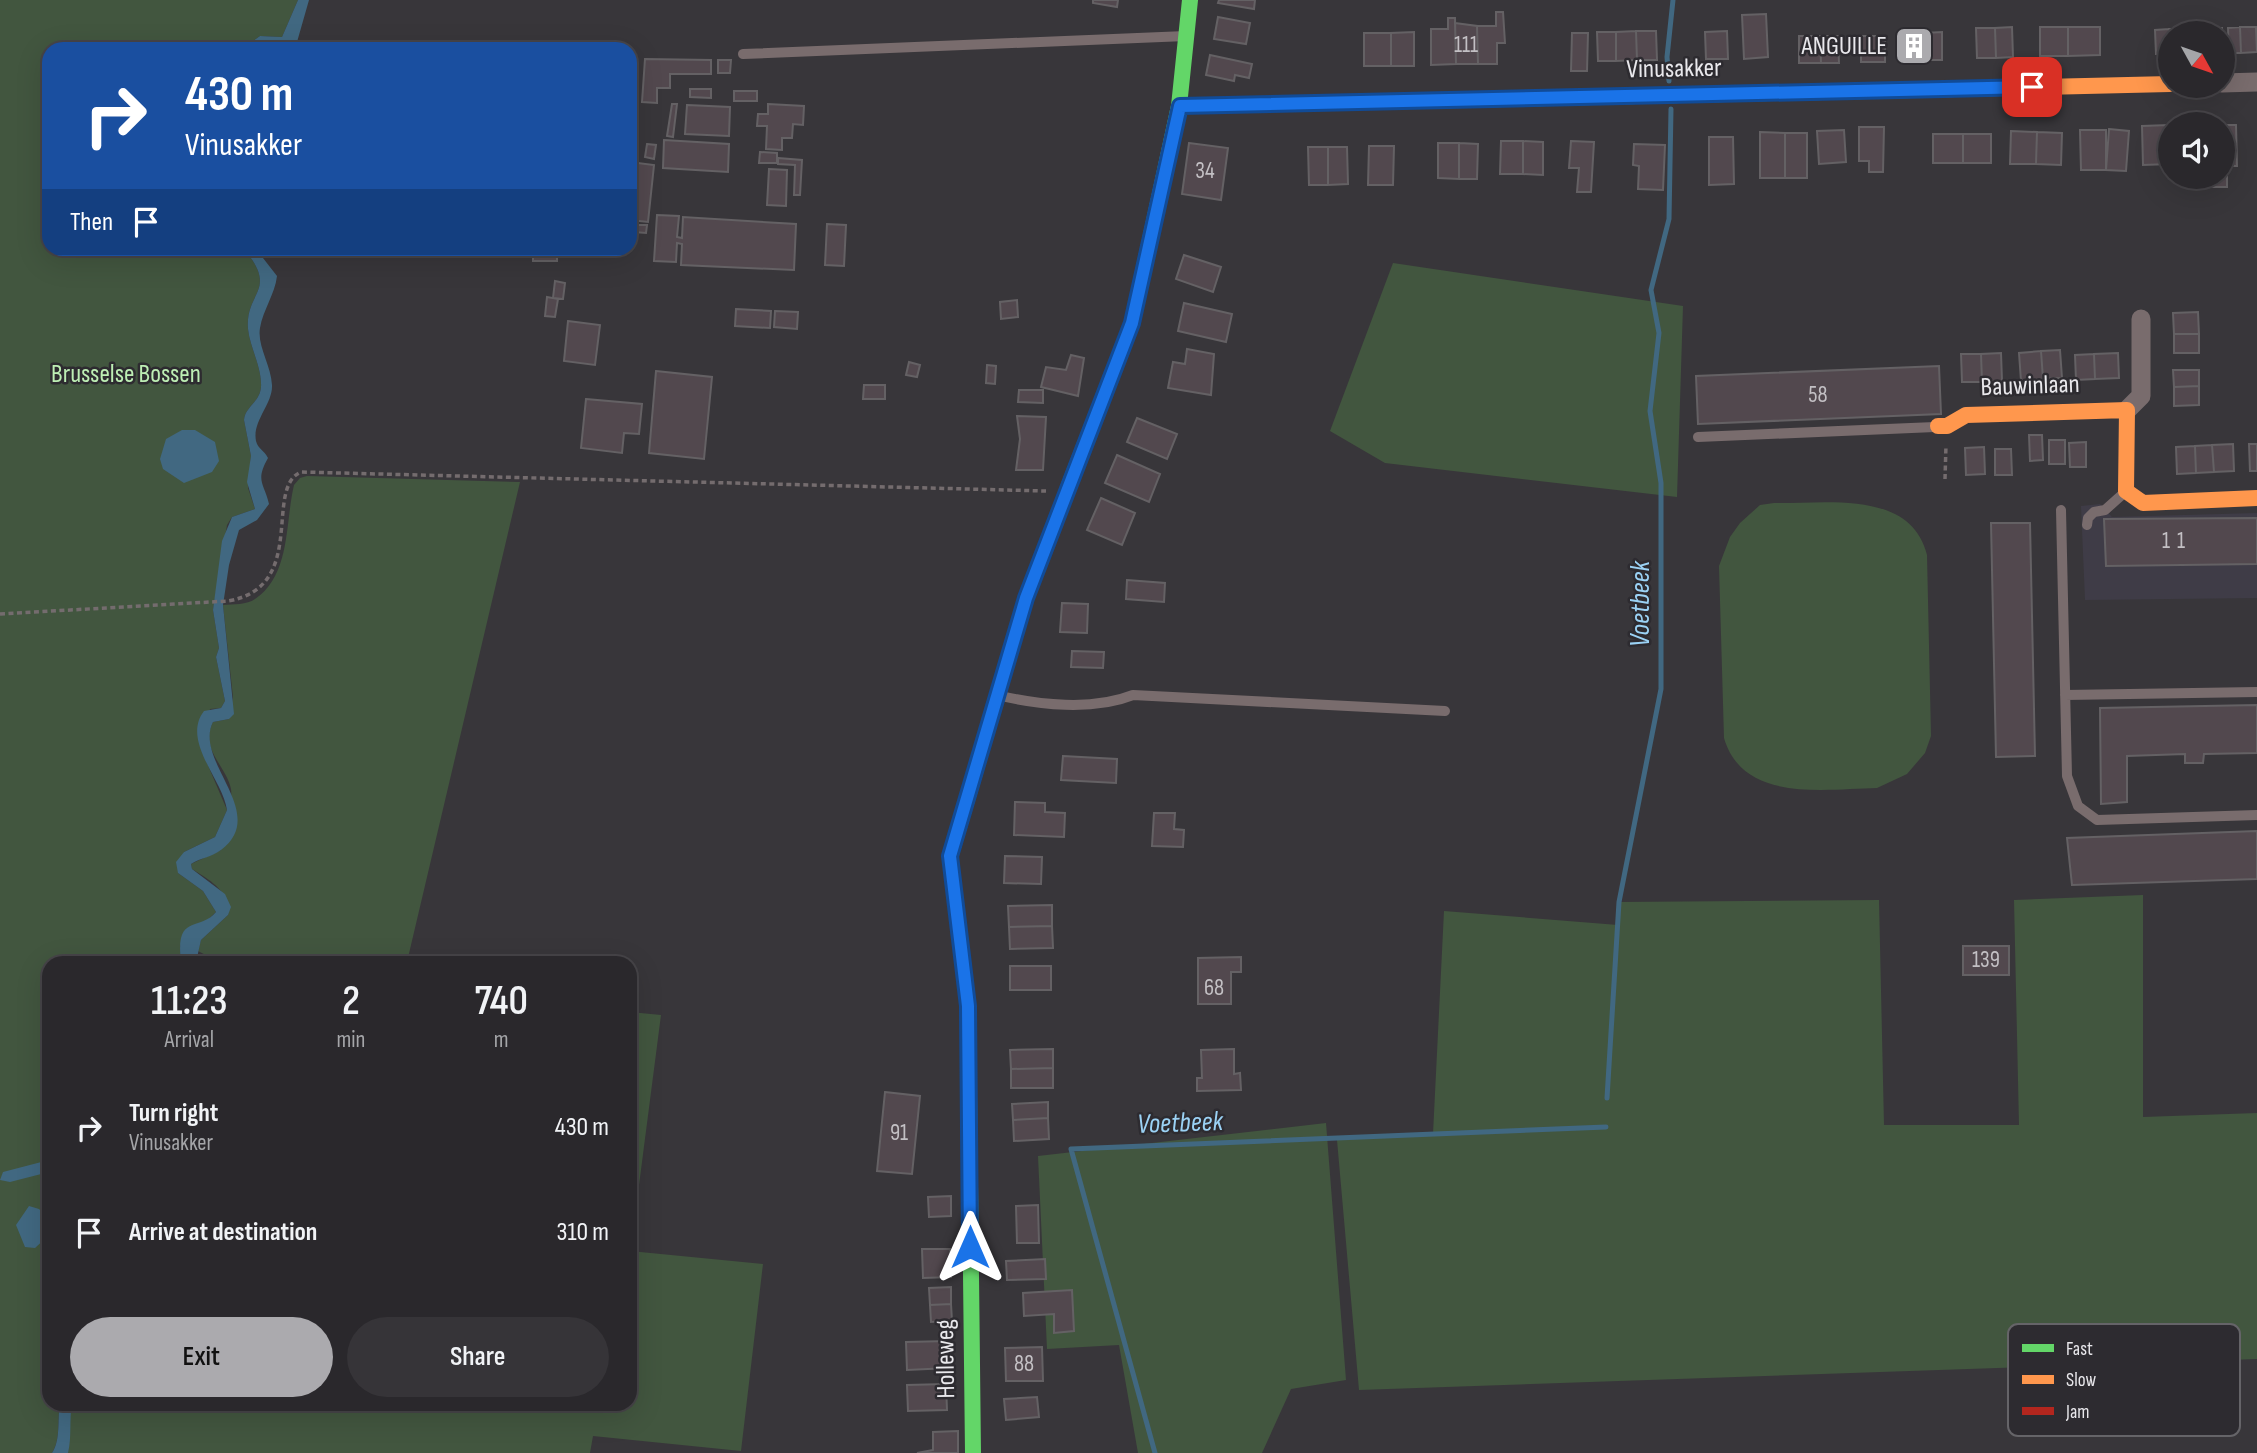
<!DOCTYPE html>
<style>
:root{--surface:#2a282c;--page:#363438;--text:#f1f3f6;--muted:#a5a6a9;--line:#464448;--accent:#abaaae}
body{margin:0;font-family:"Sofia Sans Condensed",sans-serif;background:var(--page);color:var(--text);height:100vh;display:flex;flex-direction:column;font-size:26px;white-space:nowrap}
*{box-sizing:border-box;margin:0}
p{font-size:23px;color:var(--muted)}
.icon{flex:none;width:38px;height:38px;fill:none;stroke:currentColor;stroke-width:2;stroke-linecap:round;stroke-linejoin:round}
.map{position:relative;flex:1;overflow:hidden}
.drawer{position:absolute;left:42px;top:956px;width:595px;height:455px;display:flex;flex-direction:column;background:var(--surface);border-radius:21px;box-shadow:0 7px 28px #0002,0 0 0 2px var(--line)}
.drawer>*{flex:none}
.banner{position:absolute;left:42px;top:42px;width:595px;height:214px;border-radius:21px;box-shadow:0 7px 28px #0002,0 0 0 2px var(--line);background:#1a4fa0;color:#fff;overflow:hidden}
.needle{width:46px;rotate:130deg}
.controls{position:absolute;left:2158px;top:21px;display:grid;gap:14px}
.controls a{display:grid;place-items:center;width:77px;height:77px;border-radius:50%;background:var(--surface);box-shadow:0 7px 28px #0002,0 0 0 2px var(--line);font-size:35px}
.pin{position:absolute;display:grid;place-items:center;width:60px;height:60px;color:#fff;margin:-30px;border-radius:14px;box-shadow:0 4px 10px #0006}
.me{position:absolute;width:77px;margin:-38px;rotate:0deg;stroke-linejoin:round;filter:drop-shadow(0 0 5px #0008)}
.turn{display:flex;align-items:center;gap:24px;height:147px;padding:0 28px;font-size:32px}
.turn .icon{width:91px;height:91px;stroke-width:2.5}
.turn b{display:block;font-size:49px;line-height:60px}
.then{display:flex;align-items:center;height:66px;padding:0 28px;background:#0003;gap:14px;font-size:26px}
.eta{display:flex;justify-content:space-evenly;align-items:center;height:119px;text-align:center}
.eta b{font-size:42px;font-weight:600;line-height:49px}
.primary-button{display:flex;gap:14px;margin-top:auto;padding:14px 28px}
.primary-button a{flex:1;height:80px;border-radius:42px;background:var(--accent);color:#111;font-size:28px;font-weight:600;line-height:80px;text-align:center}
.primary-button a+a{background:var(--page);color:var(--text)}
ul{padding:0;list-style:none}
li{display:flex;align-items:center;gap:21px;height:105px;padding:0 28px}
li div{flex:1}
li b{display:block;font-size:26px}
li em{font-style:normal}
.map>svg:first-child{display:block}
</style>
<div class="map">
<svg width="2257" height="1453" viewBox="0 0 2257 1453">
<rect width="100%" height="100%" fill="#38363a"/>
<path fill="#3f3c47" d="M2100,504L2112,517L2257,513V598L2085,600L2081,506Z"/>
<path fill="#42563f" d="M0,0H298L282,37L260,36L242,49H49V248L244,249C279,291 245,291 248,329C250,348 262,367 261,387C260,402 245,407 244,420L251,456L248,488L255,509L232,517L227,525L213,610L219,648L216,657L225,701L221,708L210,709L204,756L227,810L215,837L184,852L178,873L203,891L216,912L180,946L181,962H49V1404H60C57,1420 61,1439 52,1453H0Z
M1393,263L1683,306L1677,497L1385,463L1330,431Z
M307,476L520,482L407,962H219L198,951L201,940L228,915C231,892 210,880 192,869L191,864L221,850C224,835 233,803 231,789C226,765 199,749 213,722L229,719L233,697L223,605C233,604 247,605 255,599C291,575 285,522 294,485L300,478Z
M1774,503C1825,504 1911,489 1927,555L1931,736L1925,753L1907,774L1877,788C1824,789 1743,803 1724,738L1719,566L1730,537L1740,523L1760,505Z
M2143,895V1117L2257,1113V1359L1359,1390L1337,1140L1433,1134L1444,911L1618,925L1619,902L1879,900L1884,1125H2019L2014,900Z
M630,1012L661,1015L631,1247L630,1246Z
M1326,1123L1346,1380L1291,1389L1262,1453H1138L1119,1345L1047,1349L1038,1156Z
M630,1251L763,1264L741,1451L593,1436L590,1453H68V1426L72,1404H630Z"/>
<path fill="#416881" d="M298,0H309L295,49H242L260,36L282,37Z
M244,249H256L277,276C275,294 263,310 260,328C257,346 271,365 272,385C273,404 252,421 256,441C258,449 264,450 268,458C255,481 264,483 269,504L257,520L239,530L229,565L223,605L234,714L229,719L213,722C193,761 270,813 221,850C212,857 200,858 191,864L192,869L225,894L231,907L228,915L201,940L196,962H181C175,913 199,932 216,912L203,891L178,873L176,862L184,852L215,837L227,810C223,780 181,741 204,711L221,708L225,701L216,657L219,648L213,610L222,541L232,517L255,509L247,482L251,456L244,420C245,407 260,402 261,387C262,367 250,348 248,329C245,291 279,291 244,249Z
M182,430H195L215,442L219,461L212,472L184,483L163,469L160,459L166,439Z
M49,1160V1172L10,1182L0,1180L3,1172Z
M29,1206L39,1209L49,1219V1235L35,1248L25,1247L16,1225Z
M60,1404H72C69,1420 72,1437 68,1453H52C61,1440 57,1420 60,1404Z"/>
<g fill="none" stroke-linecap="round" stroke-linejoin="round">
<path stroke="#416881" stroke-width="5" d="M1669,81L1667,57L1673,0
M1607,1098L1619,902L1661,689V483L1650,411L1659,333L1651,290L1669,219L1671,109
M1155,1453L1071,1149L1606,1127"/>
</g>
<path fill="#52484e" stroke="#646164" stroke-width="2" d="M1093,0H1118L1117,7L1093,3Z
M1219,0H1255L1254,9L1218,3Z
M1496,12H1503L1505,43H1497V64H1478L1477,26H1496Z
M1766,14L1768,57L1744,59L1742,15Z
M1218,17L1250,23L1246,44L1214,39Z
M1448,18H1455L1456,64L1431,65V29H1448Z
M1455,23L1477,26L1478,64H1456Z
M2012,27L2013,57L1996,58L1995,28Z
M2040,27H2068V56H2040Z
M2068,27H2100V55L2068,56Z
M2240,27H2256L2257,52L2241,53Z
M2240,27L2241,53H2229L2228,28Z
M1976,28H1995L1996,58H1977Z
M2222,28V33H2208L2207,29Z
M2169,29H2185V33H2170V41Z
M2169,29L2170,54H2156L2155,30Z
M2193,29H2207L2208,33H2193Z
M1636,31L1637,60L1616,61V32Z
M1636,31H1656L1657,60H1637Z
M1727,31L1728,59H1706L1705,32Z
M1414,32V66H1391V33Z
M1597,32H1616V61H1598Z
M1942,32V60H1924V33Z
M1364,33H1391V66H1364Z
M1572,33H1588L1587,71H1571Z
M1904,33H1924V60H1904Z
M1799,36H1820L1821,63H1799Z
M1820,36H1838L1839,63H1821Z
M1861,36H1885V62H1861Z
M1210,55L1252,64L1249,78L1235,75L1234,81L1206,75Z
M645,59L711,60V74H670V88H657V103L642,102Z
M718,60H731L730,73H718Z
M690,89H711V98L690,97Z
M734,91H757V101H734Z
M672,104H677L673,137L667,136Z
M768,104L804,106L803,125L793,124L792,138H782V150L766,149L767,126H757L758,114H768Z
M687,105L730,107L729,136L685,134Z
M2169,125L2170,164L2143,165L2142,126Z
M2222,125H2236L2237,166H2227V187H2211L2210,177H2222Z
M1859,127H1884L1883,172H1869V161H1859Z
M2109,129L2129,131L2126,171L2106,170Z
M1844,130L1846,162L1819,164L1817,131Z
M2080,130H2106V170H2081Z
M2011,131L2037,132L2036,164H2010Z
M1760,132L1785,133V178H1760Z
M2037,132L2062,133L2061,165L2036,164Z
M1785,133H1807V178H1785Z
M1933,134H1963V163H1933Z
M1963,134H1991V163H1963Z
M1709,137H1733L1734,184L1709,185Z
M664,140L729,144L728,172L663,168Z
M1501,141H1523V174H1500Z
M1523,141L1543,142V175L1523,174Z
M1571,141L1594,142L1591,192H1577L1579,168H1569Z
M1189,143L1228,148L1221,200L1182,194Z
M1438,143H1459V179L1438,178Z
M1459,143L1478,144L1477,179H1459Z
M647,144L656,145L654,159L645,157Z
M1634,144L1665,145L1663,190L1638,189L1639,166L1633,165Z
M1369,146H1394L1393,185H1368Z
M1308,147H1328V185H1309Z
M1328,147H1347L1348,184L1328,185Z
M760,152L777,153V163H759Z
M778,158L802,160L800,195H794L795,165L778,164Z
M630,162L654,165L648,222L630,220Z
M769,169L787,170L786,206L767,205Z
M657,215L679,216L677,237L682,238L683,217L796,224L794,270L681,265L682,244L677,243L676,262L654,261Z
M827,224L846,225L844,266L825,265Z
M634,225H647L646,233L634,232Z
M533,248H557V261H533Z
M1184,255L1221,267L1213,292L1176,279Z
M555,281L565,283L563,299L553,298Z
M547,297L558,299L555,317L545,316Z
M1017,300L1018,317L1001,319L1000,302Z
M1184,303L1232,314L1226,342L1178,331Z
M736,309L771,311L770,328L735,326Z
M775,311L798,312L797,329L774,327Z
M2198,312L2199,334H2174L2173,313Z
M568,321L600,325L595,365L564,361Z
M2174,334H2199V353H2174Z
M1187,349L1214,354L1211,395L1168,388L1173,362L1185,364Z
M2060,350L2062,378L2043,379L2041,351Z
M2041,351L2043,379L2021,381L2019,353Z
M2001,353L2002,381L1982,382L1981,354Z
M2118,353L2119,378L2095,379L2094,354Z
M1961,354H1981L1982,382H1962Z
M2094,354L2095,379L2076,380L2075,355Z
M1071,355L1084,358L1078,396L1041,387L1046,367L1066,370Z
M909,362L920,365L917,377L906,375Z
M987,365L996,366L995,384L986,383Z
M1939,366L1941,414L1698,424L1696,376Z
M2173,370H2199V386L2174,387Z
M656,371L712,377L704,459L649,453Z
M864,385H885V399H863Z
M2199,386V405L2174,406V387Z
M1019,390H1043V403L1018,402Z
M586,399L642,404L639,434L624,433L622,453L581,448Z
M1017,416L1046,417L1043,470H1016L1020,439Z
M1137,418L1177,434L1167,459L1127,442Z
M2029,435H2042L2043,460L2030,461Z
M2049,440H2065V464H2049Z
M2086,442V467H2070L2069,443Z
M2233,444L2234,471L2214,472L2212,445Z
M2249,444H2257V471H2250Z
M2212,445L2214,472L2196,473L2195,446Z
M2195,446L2196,473L2177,474L2176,447Z
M1984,447L1985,474L1966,475L1965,448Z
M1995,449H2011L2012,475H1995Z
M1117,455L1160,474L1149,502L1105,483Z
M1101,498L1135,513L1122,545L1087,530Z
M2257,518V564L2106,566L2104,519Z
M1991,523H2030L2035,756L1996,757Z
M1127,580L1165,583L1164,602L1126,599Z
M1062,603L1088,604L1087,633L1060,632Z
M1072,651L1104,652L1103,668L1071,667Z
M2257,705V753L2204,754L2203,763H2185V754L2127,756V802L2101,804L2100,708Z
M1063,756L1117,759L1116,783L1061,780Z
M1015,802L1045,803V812L1065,813L1064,837L1014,835Z
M1154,813H1175L1174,829L1184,830L1183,847L1152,846Z
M2257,831V879L2072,885L2067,838Z
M1005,856L1042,857L1041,884L1004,883Z
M1052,905V926L1009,927L1008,906Z
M1052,926L1053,948L1010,949L1009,927Z
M1963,946H2009V975H1963Z
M1241,957V972H1231V1004H1198V958Z
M1010,966H1051V990H1010Z
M1053,1049V1068L1011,1069L1010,1050Z
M1234,1049V1074L1240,1073L1241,1090L1197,1091V1078H1202L1201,1050Z
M1053,1068V1088H1011V1069Z
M885,1092L920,1096L912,1174L877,1171Z
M1048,1102V1118L1013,1120L1012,1104Z
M1048,1118L1049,1139L1014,1141L1013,1120Z
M951,1196V1216L929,1217L928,1197Z
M1038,1205L1039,1243H1017L1016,1206Z
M922,1249H950L951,1277L923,1278Z
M1045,1259L1046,1279L1007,1280L1006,1261Z
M951,1287V1304L930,1305L929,1288Z
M1072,1290L1074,1331L1054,1333V1314L1024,1316L1023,1293Z
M951,1304L952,1321L931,1322L930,1305Z
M948,1341L949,1368L907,1370L906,1342Z
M1042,1347L1043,1381H1006L1005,1348Z
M946,1384L947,1410L908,1411L907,1385Z
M1037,1397L1039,1417L1006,1420L1004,1399Z
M958,1431V1453H917L933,1450V1432Z"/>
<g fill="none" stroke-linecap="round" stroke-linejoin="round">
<path stroke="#746c6e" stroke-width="3.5" stroke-dasharray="5 3.5" stroke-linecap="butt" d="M1945,479L1946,445
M0,614L228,601C309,587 263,488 301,472L1046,491"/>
<path stroke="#796c6d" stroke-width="10" d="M743,54L1186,36
M1698,437L1935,427
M2061,510L2067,776L2078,806L2097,820L2257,815
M2087,525L2088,518L2094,512L2105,510L2124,493
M997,695C1038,705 1093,711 1133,695L1445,711
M2065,695L2257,692"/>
<path stroke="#796c6d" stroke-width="19" d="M2222,83L2257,82
M2127,410L2141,396V319"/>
<path stroke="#63d668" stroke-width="16" d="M1179,106L1910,90
M1068,488L1132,323L1179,106L1190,0
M973,1453L968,1006L950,857L976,769"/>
<path stroke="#ff974d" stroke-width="16" d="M1910,90L2170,84
M1938,426H1947L1966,415L2127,410L2126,491L2143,503L2257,498"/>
<path stroke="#b3261e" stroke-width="16" d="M976,769L1026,598L1068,488"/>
</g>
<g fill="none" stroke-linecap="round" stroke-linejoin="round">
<defs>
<path id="route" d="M970,1247L968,1006L950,856L1026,598L1132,323L1180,106L2032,87"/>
</defs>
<use href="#route" stroke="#114b97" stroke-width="18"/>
<use href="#route" stroke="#1a73e8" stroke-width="12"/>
</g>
<defs>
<symbol id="building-square" viewBox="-11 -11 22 22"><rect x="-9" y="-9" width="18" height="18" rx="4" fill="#abaaae" stroke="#2d2b30"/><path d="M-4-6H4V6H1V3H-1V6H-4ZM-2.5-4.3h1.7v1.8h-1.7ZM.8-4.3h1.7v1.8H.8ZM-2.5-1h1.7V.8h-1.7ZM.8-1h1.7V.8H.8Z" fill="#fff"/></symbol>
</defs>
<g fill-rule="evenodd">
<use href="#building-square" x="1892" y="24" width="44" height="44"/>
</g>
<g text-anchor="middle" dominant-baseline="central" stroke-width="5" stroke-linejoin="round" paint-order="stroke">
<g font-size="23" fill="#c3c0c4">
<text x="1466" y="45">111</text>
<text x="1205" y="171">34</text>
<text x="1818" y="395">58</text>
<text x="2166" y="541">1</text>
<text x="2181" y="541">1</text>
<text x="1986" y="960">139</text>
<text x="1214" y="988">68</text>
<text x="899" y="1133">91</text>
<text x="1024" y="1364">88</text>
</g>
<g font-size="26" fill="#e9e8ec" stroke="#2d2b30" text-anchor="end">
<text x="1887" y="46">ANGUILLE</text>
</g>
<g font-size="26" fill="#e9e8ec" stroke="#2d2b30">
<text transform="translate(1674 69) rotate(-1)">Vinusakker</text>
<text transform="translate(2030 386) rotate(-2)">Bauwinlaan</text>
<text transform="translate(946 1359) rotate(-91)">Holleweg</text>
</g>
<g font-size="26" fill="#bdeeb4" stroke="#2d2b30">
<text x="126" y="374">Brusselse Bossen</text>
</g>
<g font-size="28" font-style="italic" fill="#9bd2f5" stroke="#2d2b30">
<text transform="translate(1640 604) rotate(-90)">Voetbeek</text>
<text transform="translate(1180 1123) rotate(-2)">Voetbeek</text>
</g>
</g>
<rect x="2008" y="1324" width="232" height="112" rx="10" fill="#2d2b30" stroke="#656468" stroke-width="2"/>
<rect x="2022" y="1344" width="32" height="8" fill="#63d668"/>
<rect x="2022" y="1375" width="32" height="9" fill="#ff974d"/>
<rect x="2022" y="1407" width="32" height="8" fill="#b3261e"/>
<g font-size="19" fill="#e9e8ec">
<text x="2066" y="1355">Fast</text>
<text x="2066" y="1386">Slow</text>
<text x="2066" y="1418">Jam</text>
</g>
</svg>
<div class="controls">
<a><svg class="needle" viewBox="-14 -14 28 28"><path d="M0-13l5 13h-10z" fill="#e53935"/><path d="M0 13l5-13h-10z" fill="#a5a6a9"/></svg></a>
<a><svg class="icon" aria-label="sound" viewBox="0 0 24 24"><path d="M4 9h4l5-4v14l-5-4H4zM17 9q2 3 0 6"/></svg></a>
</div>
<div class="pin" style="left:2032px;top:87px;background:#d93025"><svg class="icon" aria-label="arrive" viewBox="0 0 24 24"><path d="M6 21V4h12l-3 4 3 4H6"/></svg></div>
<svg class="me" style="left:970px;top:1247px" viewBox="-20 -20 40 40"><path d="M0-17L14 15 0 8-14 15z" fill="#1a73e8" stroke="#fff" stroke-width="4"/></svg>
<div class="banner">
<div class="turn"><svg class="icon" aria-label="right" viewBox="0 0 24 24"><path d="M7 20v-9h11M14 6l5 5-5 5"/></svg><div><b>430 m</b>Vinusakker</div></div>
<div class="then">Then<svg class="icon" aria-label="arrive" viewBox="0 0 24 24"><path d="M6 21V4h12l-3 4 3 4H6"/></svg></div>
</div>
<section class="drawer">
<div class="eta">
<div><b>11:23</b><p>Arrival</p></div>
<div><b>2</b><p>min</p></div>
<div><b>740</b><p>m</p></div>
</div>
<ul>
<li><svg class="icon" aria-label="right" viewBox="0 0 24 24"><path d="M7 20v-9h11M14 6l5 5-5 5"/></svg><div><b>Turn right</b><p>Vinusakker</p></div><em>430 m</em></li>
<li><svg class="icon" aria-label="arrive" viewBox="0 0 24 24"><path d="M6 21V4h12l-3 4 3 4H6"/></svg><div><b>Arrive at destination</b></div><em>310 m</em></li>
</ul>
<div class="primary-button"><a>Exit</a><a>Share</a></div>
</section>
</div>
